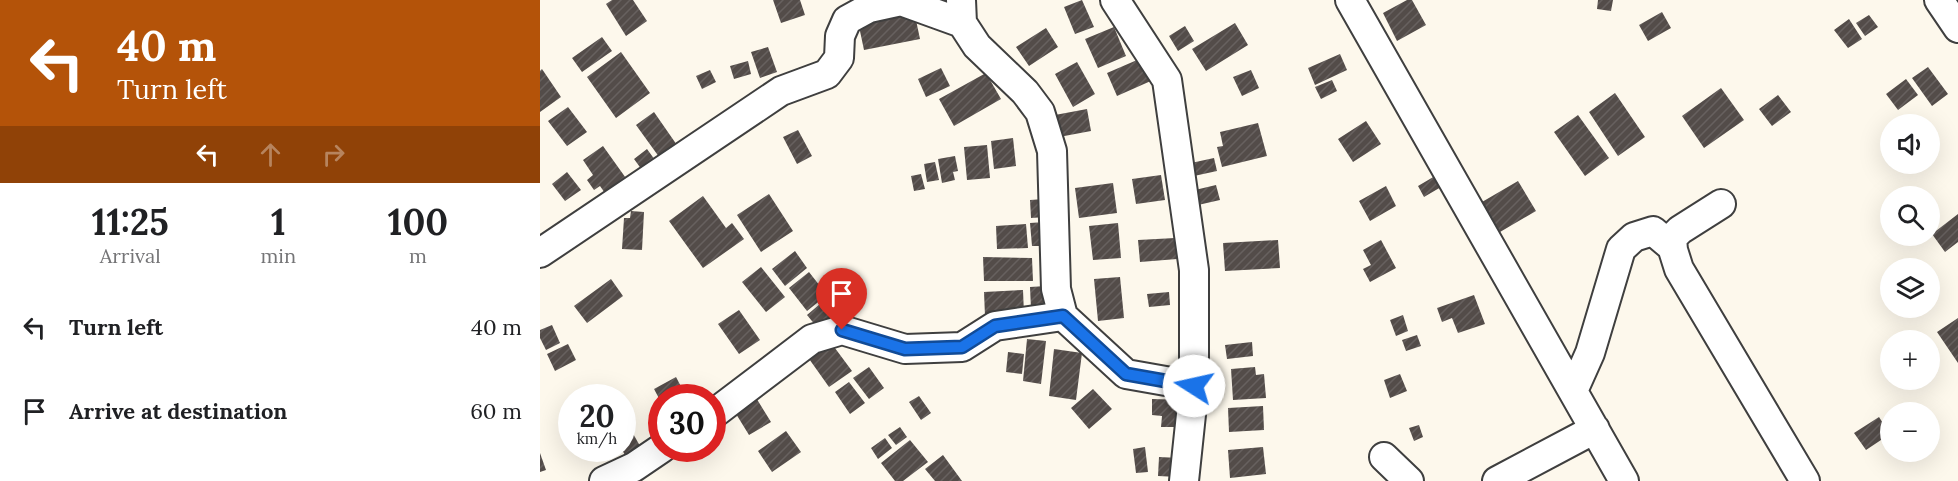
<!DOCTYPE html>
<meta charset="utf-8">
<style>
:root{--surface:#fff;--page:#f2f2f2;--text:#202124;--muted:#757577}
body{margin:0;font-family:Lora,serif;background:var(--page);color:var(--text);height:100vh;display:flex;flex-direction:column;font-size:22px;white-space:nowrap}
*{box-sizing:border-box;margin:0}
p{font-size:20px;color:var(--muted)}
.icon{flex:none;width:33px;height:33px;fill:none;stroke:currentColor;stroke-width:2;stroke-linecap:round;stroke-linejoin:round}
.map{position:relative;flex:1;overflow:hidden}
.details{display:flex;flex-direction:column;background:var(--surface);width:540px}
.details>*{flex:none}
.hud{background:#b45309;color:#fff;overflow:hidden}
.fabs{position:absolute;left:1340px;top:114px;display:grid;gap:12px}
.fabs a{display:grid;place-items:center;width:60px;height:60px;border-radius:50%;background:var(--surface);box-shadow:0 6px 24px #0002;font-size:30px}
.speed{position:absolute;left:18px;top:384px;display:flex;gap:12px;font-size:30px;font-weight:700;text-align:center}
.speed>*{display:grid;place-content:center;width:78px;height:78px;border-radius:50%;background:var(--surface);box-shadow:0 6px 24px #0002;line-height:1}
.speed small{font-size:15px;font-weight:400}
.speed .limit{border:9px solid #d22;background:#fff;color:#111}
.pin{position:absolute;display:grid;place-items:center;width:51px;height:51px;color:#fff;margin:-62px -26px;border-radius:50% 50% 50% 0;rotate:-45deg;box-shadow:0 0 6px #0007}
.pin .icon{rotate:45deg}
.me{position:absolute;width:66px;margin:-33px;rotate:280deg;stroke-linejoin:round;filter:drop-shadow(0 0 4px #0008)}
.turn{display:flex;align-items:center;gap:21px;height:126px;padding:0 18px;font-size:27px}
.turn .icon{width:78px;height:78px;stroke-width:2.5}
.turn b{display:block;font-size:42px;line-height:51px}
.lanes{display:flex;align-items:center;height:57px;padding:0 18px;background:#0003;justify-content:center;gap:30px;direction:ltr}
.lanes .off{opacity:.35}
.eta{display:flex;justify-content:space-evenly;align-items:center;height:102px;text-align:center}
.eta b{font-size:36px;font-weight:800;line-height:42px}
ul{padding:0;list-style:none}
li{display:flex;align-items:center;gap:18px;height:84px;padding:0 18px}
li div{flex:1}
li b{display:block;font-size:22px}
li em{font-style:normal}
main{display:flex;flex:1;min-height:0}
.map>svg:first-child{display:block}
</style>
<main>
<section class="details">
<div class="hud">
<div class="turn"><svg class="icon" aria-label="left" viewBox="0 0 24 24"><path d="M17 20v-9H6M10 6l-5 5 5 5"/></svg><div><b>40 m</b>Turn left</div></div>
<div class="lanes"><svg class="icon" aria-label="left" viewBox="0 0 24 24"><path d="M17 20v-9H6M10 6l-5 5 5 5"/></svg><svg class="icon off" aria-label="ahead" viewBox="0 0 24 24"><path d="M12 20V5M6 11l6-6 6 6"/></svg><svg class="icon off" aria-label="right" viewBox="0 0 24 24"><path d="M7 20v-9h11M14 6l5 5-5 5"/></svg></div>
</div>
<div class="eta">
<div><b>11:25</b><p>Arrival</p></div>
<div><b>1</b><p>min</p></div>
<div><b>100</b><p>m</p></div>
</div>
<ul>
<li><svg class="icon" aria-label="left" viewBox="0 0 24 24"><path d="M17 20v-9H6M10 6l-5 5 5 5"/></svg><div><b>Turn left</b></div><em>40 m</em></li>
<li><svg class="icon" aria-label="arrive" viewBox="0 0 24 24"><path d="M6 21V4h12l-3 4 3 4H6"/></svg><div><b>Arrive at destination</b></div><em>60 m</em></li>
</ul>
</section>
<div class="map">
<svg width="1418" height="481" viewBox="0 0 1418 481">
<defs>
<pattern id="building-hatch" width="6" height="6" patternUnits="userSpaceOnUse" patternTransform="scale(1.5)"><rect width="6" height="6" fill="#534c49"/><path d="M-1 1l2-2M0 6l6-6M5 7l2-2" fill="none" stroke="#67615f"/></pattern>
</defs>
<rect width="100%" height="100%" fill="#fdf8ec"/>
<path fill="url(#building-hatch)" d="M72,0H93L107,21L86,36L66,4Z
M233,0H260L265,15L241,23Z
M542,0L554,27L535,34L524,7Z
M867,0H872L886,25L857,41L843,13Z
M1058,0H1073L1071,11L1057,9Z
M373,6L380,39L324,50L317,17Z
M1122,12L1131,28L1108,41L1099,25Z
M1329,15L1338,27L1325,36L1316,23Z
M1309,19L1322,39L1308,48L1294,30Z
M695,23L708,45L666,71L652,49Z
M645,26L654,41L638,51L629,36Z
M574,27L586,56L558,68L545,39Z
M506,28L518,47L489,66L476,47Z
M62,37L72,51L42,72L32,58Z
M228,47L237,72L220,78L211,52Z
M81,52L110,93L76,118L47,77Z
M800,54L807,70L775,85L768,68Z
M604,57L613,80L577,96L567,73Z
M208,61L211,74L194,79L190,66Z
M537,62L555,94L533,107L515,74Z
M1388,67L1408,94L1392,106L1372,78Z
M401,68L410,86L386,97L378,79Z
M2,69L21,97L0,112V71Z
M170,70L176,82L162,89L156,76Z
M711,70L719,88L702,96L693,77Z
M446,73L461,99L414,126L399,99Z
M1366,79L1378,95L1358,110L1346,94Z
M792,80L797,91L781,99L775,87Z
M1181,88L1204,120L1164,148L1142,116Z
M1075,93L1105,137L1078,156L1049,112Z
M1238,95L1251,112L1232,126L1219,109Z
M28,107L47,132L27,146L8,121Z
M547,109L551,131L519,137L515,115Z
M114,112L139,148L122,161L96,125Z
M1038,115L1069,158L1045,176L1014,132Z
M826,121L841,144L813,162L798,139Z
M718,123L727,156L682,167L677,147L683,146L680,132Z
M258,130L272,156L257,164L243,137Z
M473,138L476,166L454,169L451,141Z
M447,145L450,178L427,180L424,147Z
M63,146L88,181L67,196L60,186L54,190L47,180L53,175L43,160Z
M107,149L115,160L102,170L94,159Z
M415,156L418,171L413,172L415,180L402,183L398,159Z
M674,158L677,171L654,176L651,163Z
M395,162L399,180L387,182L384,164Z
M27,172L41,190L25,201L12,184Z
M381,174L385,189L374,191L371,176Z
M621,175L625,200L596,204L592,179Z
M895,176L901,187L884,197L878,186Z
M978,181L996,211L960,232L942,202Z
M573,183L577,213L539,218L535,188Z
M676,185L680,200L658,205L655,190Z
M846,186L856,206L830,221L819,201Z
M229,194L253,231L221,252L197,215Z
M163,196L186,228L192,223L204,239L163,268L129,221Z
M504,199L506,217L491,218L490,200Z
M91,211L104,212L102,250L82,249L84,218H90Z
M1418,214V242L1405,252L1392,234Z
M505,222L507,246H492L490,223Z
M578,223L581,258L553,260L549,226Z
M486,224L488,248L457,249L456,226Z
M635,238L637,259L600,262L598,240Z
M738,240L740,268L685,271L683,243Z
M841,240L856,268L830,282L823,269L831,265L823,250Z
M255,251L267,268L245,286L232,269Z
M443,257L492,258L493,281H444Z
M221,267L245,297L226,312L202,282Z
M269,272L287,295L267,311L249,288Z
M580,277L584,318L558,321L554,279Z
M71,279L83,296L47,323L34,306Z
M506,286V309H491L490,287Z
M483,290L484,314L445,316L444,292Z
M629,292L630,305L609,307L607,294Z
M293,293L307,310L281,332L267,315Z
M934,295L945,324L918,333L912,318L902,322L897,308Z
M199,310L220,340L199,354L178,324Z
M863,315L868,331L856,336L850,320Z
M1418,318V363L1397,332Z
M12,325L20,343L6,350L0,338V330Z
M877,335L881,346L866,351L862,340Z
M487,339L506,341L501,384L483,381Z
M289,340L312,371L289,387L267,356Z
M712,342L713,356L687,359L685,345Z
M28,344L36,360L15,371L7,354Z
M514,349L542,353L536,400L509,396Z
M468,352L484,354L482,374L466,372Z
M329,367L344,388L329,399L313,378Z
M715,367L716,375L724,374L726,398L693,400L691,369Z
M860,374L867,391L850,398L844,380Z
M136,377L147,398H122V404L114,389Z
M309,382L325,403L310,414L295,392Z
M553,389L572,409L549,429L531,408Z
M215,396L231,422L209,435L193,409Z
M379,396L391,413L381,420L369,402Z
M612,399L647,400L646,427H621L622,416L612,415Z
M723,406L724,430L689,432L688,408Z
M82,414L100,446L85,455L81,448Z
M1339,417L1350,434L1326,450L1314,433Z
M879,425L883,437L874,441L869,428Z
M360,427L367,437L356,445L348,435Z
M246,431L261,452L232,472L218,451Z
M345,438L352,448L338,459L331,448Z
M370,440L388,462L363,481H355L341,463Z
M605,447L608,472L596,473L593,449Z
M723,447L726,474L690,478L688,450Z
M0,453L6,470L0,472Z
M403,455L422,481H395L385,469Z
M619,457L639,458L638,477L618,476Z"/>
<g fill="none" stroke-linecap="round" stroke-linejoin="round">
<defs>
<path id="street" d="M421,0L422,23L437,46L485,92L500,112L512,151L516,289L523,316L586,374L654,386
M575,0L627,80L654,270V386L644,481
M810,0L1084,481
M1399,0L1418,28
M1181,204L1140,230L1132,238L1133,250L1139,269L1265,481
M0,253L241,91L287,74L299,58L300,36L307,20L329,8L361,1L422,23
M1033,391L1050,353L1081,249L1094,237L1113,231L1132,247
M172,415L272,339L302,330L365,349L422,347L455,326L523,316
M844,457L869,481
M64,481L94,467L122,448
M957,481L1055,429"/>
</defs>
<use href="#street" stroke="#3f3f3f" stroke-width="32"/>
<use href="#street" stroke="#fff" stroke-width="28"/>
</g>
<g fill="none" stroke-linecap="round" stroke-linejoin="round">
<defs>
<path id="route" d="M302,330L365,349L422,347L455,326L523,316L586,374L654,386"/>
</defs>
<use href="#route" stroke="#114b97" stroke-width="15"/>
<use href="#route" stroke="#1a73e8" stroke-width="10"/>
</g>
</svg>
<div class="fabs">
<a><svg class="icon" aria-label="sound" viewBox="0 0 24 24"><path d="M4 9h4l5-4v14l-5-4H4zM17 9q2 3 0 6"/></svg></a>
<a><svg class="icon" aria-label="search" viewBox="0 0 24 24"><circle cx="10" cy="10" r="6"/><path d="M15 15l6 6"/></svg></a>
<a><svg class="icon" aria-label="layers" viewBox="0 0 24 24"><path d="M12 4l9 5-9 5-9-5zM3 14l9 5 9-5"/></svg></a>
<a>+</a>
<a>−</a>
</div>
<div class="speed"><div>20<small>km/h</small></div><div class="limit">30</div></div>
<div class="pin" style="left:302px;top:330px;background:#d93025"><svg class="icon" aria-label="arrive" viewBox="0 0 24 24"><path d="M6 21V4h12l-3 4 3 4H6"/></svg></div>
<svg class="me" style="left:654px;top:386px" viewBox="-20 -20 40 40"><circle r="19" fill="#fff"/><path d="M0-13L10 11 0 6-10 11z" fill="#1a73e8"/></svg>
</div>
</main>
